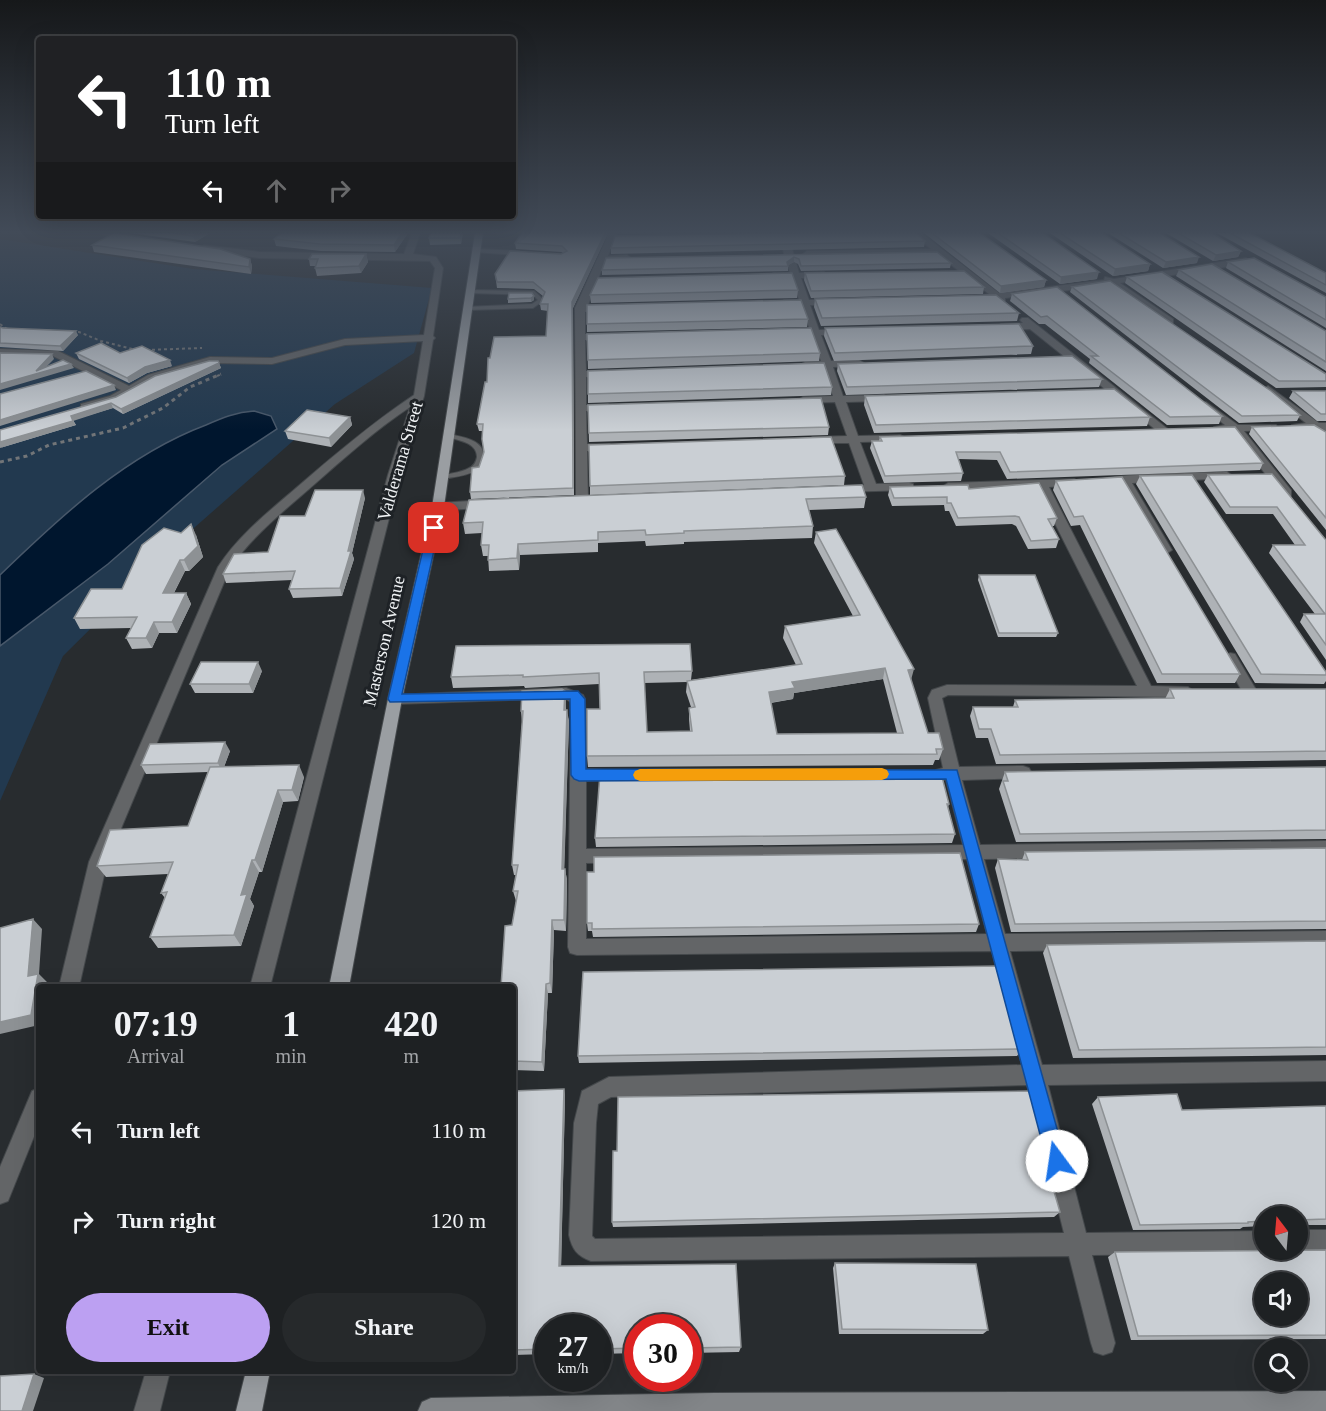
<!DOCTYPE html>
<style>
:root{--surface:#1e2123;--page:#26292b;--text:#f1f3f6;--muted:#a1a3a6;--line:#3c3e41;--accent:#bca0f2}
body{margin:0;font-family:Georgia,serif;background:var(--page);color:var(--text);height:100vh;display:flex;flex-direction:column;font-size:22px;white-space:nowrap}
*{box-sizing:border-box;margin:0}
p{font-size:20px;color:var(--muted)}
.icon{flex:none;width:33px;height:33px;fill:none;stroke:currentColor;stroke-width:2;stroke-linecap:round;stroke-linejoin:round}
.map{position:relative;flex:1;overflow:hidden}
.details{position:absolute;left:36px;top:984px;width:480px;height:390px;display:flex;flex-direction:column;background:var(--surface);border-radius:6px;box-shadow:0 6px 24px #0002,0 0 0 2px var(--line)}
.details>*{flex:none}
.guide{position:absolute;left:36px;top:36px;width:480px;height:183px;border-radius:6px;box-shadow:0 6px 24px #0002,0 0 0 2px var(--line);background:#202124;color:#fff;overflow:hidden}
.needle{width:39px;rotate:344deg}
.buttons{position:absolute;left:1254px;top:1206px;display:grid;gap:12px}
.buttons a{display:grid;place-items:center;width:54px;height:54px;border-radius:50%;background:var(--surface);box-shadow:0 6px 24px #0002,0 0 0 2px var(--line);font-size:30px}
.speed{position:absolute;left:534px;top:1314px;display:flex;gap:12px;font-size:30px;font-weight:700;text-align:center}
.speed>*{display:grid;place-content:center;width:78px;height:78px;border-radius:50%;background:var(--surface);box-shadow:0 6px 24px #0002,0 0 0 2px var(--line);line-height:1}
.speed small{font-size:15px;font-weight:400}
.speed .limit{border:9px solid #d22;background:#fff;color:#111}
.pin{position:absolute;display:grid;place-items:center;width:51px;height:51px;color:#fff;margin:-26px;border-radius:12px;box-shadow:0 3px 9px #0006}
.me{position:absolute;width:66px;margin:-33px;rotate:346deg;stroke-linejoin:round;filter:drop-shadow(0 0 4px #0008)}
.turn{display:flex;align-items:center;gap:21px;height:126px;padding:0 30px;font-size:27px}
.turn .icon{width:78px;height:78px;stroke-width:2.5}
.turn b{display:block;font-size:42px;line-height:51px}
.lanes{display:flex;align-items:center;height:57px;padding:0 30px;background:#0003;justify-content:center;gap:30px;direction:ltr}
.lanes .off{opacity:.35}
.eta{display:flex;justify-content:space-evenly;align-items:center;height:102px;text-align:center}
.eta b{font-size:36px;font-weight:700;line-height:42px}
.action{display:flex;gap:12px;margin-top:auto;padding:12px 30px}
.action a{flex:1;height:69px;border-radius:36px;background:var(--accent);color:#111;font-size:24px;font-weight:700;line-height:69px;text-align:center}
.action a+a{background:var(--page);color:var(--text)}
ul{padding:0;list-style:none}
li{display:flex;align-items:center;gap:18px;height:90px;padding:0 30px}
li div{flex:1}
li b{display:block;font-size:22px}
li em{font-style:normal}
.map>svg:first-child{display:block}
</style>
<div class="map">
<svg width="1326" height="1411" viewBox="0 0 1326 1411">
<rect width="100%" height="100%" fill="#282c2f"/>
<path fill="#22394f" d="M0,239L193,269L432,288L414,353L335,404L178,542L63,656L0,801Z"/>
<path fill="#00162e" stroke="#48586a" stroke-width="1.5" d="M254,411L271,416L277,429L222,465L108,564L0,646V575C61,516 126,455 206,425C222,418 236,412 254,411Z"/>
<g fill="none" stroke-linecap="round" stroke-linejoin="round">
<defs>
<path id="lane" d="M476,249L519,251L522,253L519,255L474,252L473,251Z
M470,290L534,291L544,300L533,308L467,310L465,309V307L532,304L538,300L533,295L468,293L467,292Z
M449,434C462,437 487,440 483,459C482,464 479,468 475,471C466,476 453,477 443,479L441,478V476C450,473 460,473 469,468C474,466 476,462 477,457C477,442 457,440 447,437V435Z"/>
<path id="street" d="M96,233H117L134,237L130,239Z
M412,233H420L413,254L436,257L443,268L433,336L435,338L433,340L424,396L400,475L270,987H250L388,475L410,407C374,431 342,460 309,489C281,513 252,537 230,568L107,862L79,987H59L89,862L218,567C238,536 267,513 295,489C333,456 372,423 414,395L423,341L345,345L272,364L211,363L156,379L118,400L85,409L81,408V404L110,396L121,390L53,356L0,355V349L58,351L129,386L148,375L210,357L272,358L345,339L424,335L435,268L430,261L259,258L204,251L200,248L204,245L259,252L404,254Z
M609,233H617L608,256L627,255L631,258L627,261H605L588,305H610V309L585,312V334H608L613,337L608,340H585L586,371L607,370L612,373L607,376L586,377V405L608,404L613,407L608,410L586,411L587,444H609L615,447L609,450L587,451L588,499L582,503L576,499L575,308Z
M781,233L788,235L799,273L824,272L828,275L824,278H801L809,300L835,299L840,302L835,305H810L819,330L845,329L850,332L845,335H821L831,361L859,360L864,363L859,366L833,367L843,396L884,395L889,398L884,401L846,402L858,436L900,435L906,438L900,441L860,442L876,484L909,483L913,484V490L839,492V486L864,485L849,443H813L807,440L813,437L847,436L835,402L803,403L798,400L803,397L833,396L823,367L805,368L800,365L805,362L821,361L812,336H794L789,333L794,330H810L801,305L784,306L779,303L784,300H799L792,278L773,279L769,276L773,273H790L784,255Z
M912,233H921L999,293L1104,280L1105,277L1114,279L1246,258L1250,261L1246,264L1120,283L1173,319V323L1170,324L1110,285L1005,298V302L1002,303L995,299L979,301L974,298L976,296L989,294L937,254L807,257L803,254L807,251L931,249Z
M1022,318H1028L1169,430V434H1161L1030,329L1001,330L996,327L1001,324L1023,323L1020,320Z
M1268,386L1319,423H1326V440L1313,430L1292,429V425L1306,423L1264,391L1263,389Z
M1206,402L1238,425H1276L1277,427L1272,430L1244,431L1291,490V496H1283L1232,432L1214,431V427L1225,425L1202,407V403Z
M1227,472L1233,476L1231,478L1132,483L1172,550L1166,554L1160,550L1121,484L1104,485L1098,481C1107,473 1207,473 1227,472Z
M1074,479L1078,481V485L1049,487L1151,686L1188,687L1195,692L1188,697L948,695L942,698L959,767L1023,766L1029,768L1031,772L1029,776L1023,778L962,780L980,845L1326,841V855L984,859L1005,934L1326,931V947L1010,951L1042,1065L1326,1061V1081L1048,1085L1086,1233L1264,1231V1250H1272L1264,1253L1092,1255L1115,1343L1112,1352L1103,1355L1094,1352L1091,1343L1069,1256L591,1261C577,1256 572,1249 569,1235L574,1123L582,1091L609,1077L1022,1065L992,951L577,955L570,953L568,947L571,702L564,698L395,704L390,703L388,699L390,695L566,688L583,695L585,699L586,769L624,771L626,775L624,779L586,781V849L963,845L946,780L936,778L934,774L936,770L943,768L928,698L932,690L947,685L1137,686L1037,488L948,491L942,487L948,483ZM967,859L987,934L586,939V863ZM1027,1085L1064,1233L595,1239L592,1236L596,1123L598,1104L611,1097Z
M486,500L490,501V507L438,511L432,507L438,503Z
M1230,653L1235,654L1255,688L1257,692L1255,696H1245L1223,658Z
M39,1088V1124L8,1201L0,1204V1167L32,1091Z
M1298,1230H1326V1252H1298L1291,1250H1298Z
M146,1371H170L160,1411H134Z"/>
<path id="secondary" d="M1326,1391V1411H418L422,1402L431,1398L713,1393Z"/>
<path id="primary" d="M475,233H483L444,507L402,699L349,987H329L388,699L432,507Z
M246,1371H270L262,1411H236Z"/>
</defs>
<use href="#lane" stroke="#44484b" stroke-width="2"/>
<use href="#street" stroke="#44484b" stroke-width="2"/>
<use href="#secondary" stroke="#44484b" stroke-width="2"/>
<use href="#primary" stroke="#44484b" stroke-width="2"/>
<path stroke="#727578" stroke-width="2" stroke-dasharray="3 3" stroke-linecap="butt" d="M0,324L7,329
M72,332H79L101,341L136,350
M146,350L202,348
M217,376L222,374"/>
<path stroke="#727578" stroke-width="3" stroke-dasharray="4 4" stroke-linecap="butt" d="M0,462L27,456L49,445L123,428L163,408L190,387L221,374"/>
<use href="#lane" fill="#636567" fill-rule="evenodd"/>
<use href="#street" fill="#636567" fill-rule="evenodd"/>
<use href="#secondary" fill="#828588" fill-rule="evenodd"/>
<use href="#primary" fill="#9a9ea2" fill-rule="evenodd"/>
</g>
<path fill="#aeb2b6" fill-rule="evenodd" d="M130,233H210L195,242Z
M282,233H408L395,252L321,251L276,246L274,239Z
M463,233L461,244L430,245L429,238Z
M608,233L573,308L574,495L471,499L470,492L484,453L482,431H479L477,424L487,382L490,358L546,336L548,311L541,310L540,304L543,296L534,289L497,288L495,274L563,253L562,252L516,249L515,243Z
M924,233H980L1046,280L1044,287L1000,293Z
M988,233H1043L1097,279L1060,284Z
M1050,233H1102L1150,264L1148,271L1113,276Z
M1108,233H1160L1197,263L1163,268Z
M1166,233H1212L1241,251L1238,257L1213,261Z
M1217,233H1250L1326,273V293Z
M925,241L924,247L611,254V248Z
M92,245L250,259L252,266L251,274L94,252Z
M937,252L951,263L950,268L801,271L798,264L794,262L788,265V271L602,275V270L606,258Z
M366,254L368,262L361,273L317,276L315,268L316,266H310L309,259Z
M1228,262L1326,297V328L1226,268Z
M1179,270L1326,331V371L1176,276Z
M805,273L984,287L983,294L811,298L804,280Z
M1127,277L1326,374V387L1276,388L1125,283Z
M1072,287L1300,415L1297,421L1239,423L1070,292Z
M798,290L797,298L591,303L590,295Z
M1012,294L1222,416L1219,424L1167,425L1089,363L1090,359L1045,324H1039L1010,301Z
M534,296V300L531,302L508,303V299Z
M815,299L1019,313L1017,321L821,326L814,307Z
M808,319L807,327L587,332V324Z
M0,327L78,335L63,351L0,347Z
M825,328L1033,346L1031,354L834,361L824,336Z
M587,334L820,353L819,361L588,369Z
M76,353H120L172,366L147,373L129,383L79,359Z
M218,361L221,368L123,414L113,408L73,420L76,425L0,448L116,397Z
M838,364L1102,379L1099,387L846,395L837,371Z
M832,387L831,395L588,403V394Z
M1293,391H1326V421H1317L1289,398Z
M865,396L1150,417L1147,426L874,433L864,405Z
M588,405L829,427L828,435L589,442Z
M350,417L352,425L331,447L288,439L285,431Z
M1252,427L1326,432V530L1249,434Z
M880,437L1263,463L1260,470L1007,479L997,460L958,459L963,473L961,481L884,483L870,448L872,441H879Z
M1272,474L1325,539L1326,540V660L1300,622L1304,614H1315L1269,553L1273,545H1295L1273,514H1226L1204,482L1208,475Z
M845,476L844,485L590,495V486Z
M1140,476L1326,672V681L1324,684L1255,683L1136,484Z
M1056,481L1240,674L1235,683H1157L1080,525L1071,526L1053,490Z
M890,487L969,489L1057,518L1054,526H1052L1059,539L1056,548L1028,549L1016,526L1012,524L956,526L949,511H945L944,505L892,506L888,495Z
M866,497L864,508L809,510L813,526L812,538L684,542V544L646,546L645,541L598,543V552L520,555L519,570L489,571L488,556H483L481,545L482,533L465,534L463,523L469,500Z
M365,498L352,553L354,559L342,596L293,598L289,589L292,580L226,583L223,574L268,552L305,516Z
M816,532L911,680L928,733L943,749L939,760H935L933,765L588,767L587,756L600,709L599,684L525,688L524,686L453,688L451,677L692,671L691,680L796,665L783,638L785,626L853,616L814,543ZM883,679L897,733L777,734L771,703L793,699L794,693ZM687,682L686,692L691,707L689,708V719L690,731L647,732L644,683Z
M181,533L196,535L203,557L189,571H185L174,593H186L191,604L177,633H159L152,648L132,649L126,638L131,628L80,629L74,618L122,589Z
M979,575L1058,633L1056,637H998L978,580Z
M262,671L253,693H195L190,684Z
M1170,689H1326V760L996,764L988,738H976L970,716L973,707H1013L1015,700L1165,699Z
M565,691L566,710L569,721L564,869H565L567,880L566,931L554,930L552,993H548L544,1071L513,1070L512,925L516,901L513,891L516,875H514L512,865L522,722L521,711Z
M230,751L224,767L304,777L298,801L283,802L262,872H259L250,899L254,906L241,946L158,948L150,937L165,898L161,893L168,874L106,877L97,866L188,826L208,772L146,774L141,765Z
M1326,767V839L1016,842L999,789L1005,772Z
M949,804L948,807L955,834L952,843L596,847L595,838Z
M1326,848V929L1011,932L995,868L998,859L1022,860L1025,852Z
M587,923L979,924L976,932L593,937L592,931H588Z
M1326,941V1055L1073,1058L1043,953L1047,945Z
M1022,1049L1017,1056L579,1063L578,1056Z
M564,1089L565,1097L561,1266L741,1347L739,1352L688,1353V1328H638V1353L598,1354V1328H548V1354L513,1355V1091Z
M1098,1097L1182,1110L1326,1106V1225H1298V1216H1264V1226L1243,1227L1240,1229L1133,1230L1092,1104Z
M1046,1143L1042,1149L1060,1212L1054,1217L613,1227L612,1222L613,1151Z
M1326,1250V1339L1131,1340L1108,1257L1115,1252Z
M835,1263L988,1330L983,1334H839L833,1268Z"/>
<path fill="#8d9194" d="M198,233H210L195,242L193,236Z
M402,233H408L395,252L394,245Z
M461,233H463L461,244L460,238Z
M605,233H608L573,308L574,495L572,302Z
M1241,251L1238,257L1213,261L1216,255Z
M366,254L368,262L361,273L359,266Z
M794,257V262L787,266V262Z
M1199,257L1197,263L1163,268L1166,262Z
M250,259L252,266L251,274L249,267Z
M1150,264L1148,271L1113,276L1115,269Z
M1099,272L1097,279L1060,284L1061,277Z
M1046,280L1044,287L1000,293L1001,286Z
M534,296V300L531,302V298Z
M76,331L78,335L63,351L60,346Z
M52,354L54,359L41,372L71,364L74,368L0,390V384L36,371Z
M170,360L172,366L147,373L129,383L127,378L145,367Z
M219,363L221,368L123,414L121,409Z
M114,385L116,390L0,426V420Z
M111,403L113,408L73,421L71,416Z
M350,417L352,425L331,447L329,438Z
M73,421L76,425L0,448V442Z
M363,490L365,498L352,553L354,559L342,596L340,588Z
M191,524L196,535L203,557L189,571L184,560Z
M518,544L520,555L519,570L517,558Z
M180,560L185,571L168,604L163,593Z
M186,593L191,604L177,633L172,622Z
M154,622L159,633L152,648L146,638Z
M258,662L262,671L253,693L249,684Z
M885,668L883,679L794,693L793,699L768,703L769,692L792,682Z
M914,669L911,680L908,670Z
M565,691L566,702L565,721L564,710Z
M567,710L569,721L564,880L562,869Z
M225,742L230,751L222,772L218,763Z
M299,765L304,777L298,801L292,790Z
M278,790L283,802L262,872L255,860Z
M252,860L259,872L250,899L254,906L241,946L234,935L241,895Z
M565,869L567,880L566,931L564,920Z
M33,919L42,929L39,974L48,983V987H39V1025L0,1034V1035V1022L28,976Z
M552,920L554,930L552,993L550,983Z
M546,984L548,993L544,1071L542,1062Z
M564,1089L565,1097L561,1272L559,1266Z
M34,1374L44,1378L33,1411H22Z"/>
<path fill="#cacfd4" stroke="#8d9194" stroke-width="1.5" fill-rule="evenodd" d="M114,233L220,249L250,259L249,267L92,245Z
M173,233H198L193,236Z
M282,233H402L394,245L320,244L274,239Z
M431,233H461L460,238H429Z
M522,233H605L572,302L573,488L470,492L472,468L479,467L484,452L482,439L483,424H477L485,382H487L488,358H490L494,337L546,336L548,304H540L545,292L533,282H497L495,274L510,251L561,254L567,251L562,246L515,243Z
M802,233H917L925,241L611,248L615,236Z
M932,233H980L1046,280L1001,286Z
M998,233H1043L1099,272L1061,277Z
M1060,233H1102L1150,264L1115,269Z
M1119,233H1160L1199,257L1166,262Z
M1178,233H1212L1241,251L1216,255Z
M1230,233H1250L1326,273V285Z
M937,252L951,263L801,266L799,259L794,257L787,262L788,266L602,270L606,258Z
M312,254H366L359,266L315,268L318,259H309Z
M1254,258L1326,297V320L1228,262Z
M1212,264L1326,331V362L1179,270Z
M964,271L984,287L811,291L805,273Z
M1162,272L1326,374V381H1279L1127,277Z
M792,273L798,290L590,295L598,278Z
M1110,281L1271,391L1300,415L1242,416L1072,287Z
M1057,287L1222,416L1170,417L1091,356H1098L1047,316L1041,317L1012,294Z
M509,293H532L534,296L531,298L508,299Z
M996,295L1019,313L822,318L815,299Z
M801,300L808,319L587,324V305Z
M1019,324L1033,346L835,353L825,328Z
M0,327L3,328L76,331L60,346L0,343Z
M811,328L820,353L588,360L587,334Z
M101,343L120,353L142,346L170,360L145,367L127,378L76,353Z
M0,353L52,354L36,371L63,360L71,364L0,384Z
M1072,356L1102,379L847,387L838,364Z
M209,361H218L219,363L121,409L111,403L71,416L73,421L0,442V430L116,397L155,376Z
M824,363L832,387L588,394V371Z
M86,371L114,385L0,420V394Z
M1114,389L1150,417L876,425L865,396Z
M1293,391H1326V414H1321Z
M821,398L829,427L589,433L588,405Z
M307,410L350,417L329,438L285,431Z
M1314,425L1326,432V518L1252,427Z
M1235,427L1263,463L1010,472L1000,452H956L963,473L885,476L872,441H882L880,437Z
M831,437L845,476L590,486L589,445Z
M1272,474L1325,539L1326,540V645L1304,614H1325L1273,545H1305L1277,507H1230L1208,475Z
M1192,475L1326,672V675L1261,674L1140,476Z
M1122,477L1240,674H1162L1083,516L1074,517L1056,481Z
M1039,483L1057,518L1048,519L1059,539L1031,541L1019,517L1015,516L958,518L951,503H947V497L894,498L890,487L968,485L969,489Z
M862,485L866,497L806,499L813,526L684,531V533L646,535L645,530L598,532V540L518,544L517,558L488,560L489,545H481L483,522L463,523L469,500Z
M315,490H363L348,551H351L340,588L289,589L295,571L223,574L234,554L268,552L280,516H305Z
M191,524L198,546L184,560H180L163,593H186L172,622H154L146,638H126L137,617L74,618L91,589H122L142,545L164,528L181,533Z
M836,529L914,669L908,670L928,733H939L943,749H936L937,754L587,756V709H600L599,673L523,677V675L451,677L456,646L690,644L692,671L644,672L647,732L692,731L689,708L695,707L687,681L802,664L785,626L860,615L816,532ZM885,668L903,733L777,734L769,692L795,688L792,682Z
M979,575H1035L1058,633H999Z
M201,662H258L249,684H190Z
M562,689L565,691L564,710H567L562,869H565L564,920H552L550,983L546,984L542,1062L513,1061V987H501L505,926L512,925L518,891H513L518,865H512L523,711H521L522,691Z
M1170,689H1326V751L1000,755L991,729H979L973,707H1018L1015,700L1174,698Z
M225,742L218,763L141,765L150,744Z
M299,765L292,790H278L255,860H252L241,895L247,894L234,935L150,937L167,892L161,893L173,862L97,866L110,830L188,826L210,767Z
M1326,767V830L1020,834L1003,781H1008L1005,772Z
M941,773L949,804H947L955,834L595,838L600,774Z
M1326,848V921L1015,924L998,859L1028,860L1025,852Z
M960,853L979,924L592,929V923H587V872H594V857Z
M33,919L28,976L38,974L31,1015L0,1022V928Z
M1326,941V1047L1079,1050L1047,945Z
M1000,966L1022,1049L578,1056L583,972Z
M564,1089L559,1266L736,1264L741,1347L688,1348V1328H638V1348L598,1349V1328H548V1349L513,1350V1091Z
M1033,1091L1046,1143H1040L1060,1212L612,1222L613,1151H617L618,1097Z
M1177,1094L1182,1110L1326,1106V1219L1298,1220V1216H1264V1221L1248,1222V1223L1140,1225L1098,1097Z
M1326,1250V1335L1138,1336L1115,1252ZM1264,1282H1298V1316H1264Z
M835,1263L976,1264L988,1330L842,1329Z
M34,1374L22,1411H0V1376Z"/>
<linearGradient id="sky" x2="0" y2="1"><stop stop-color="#16181a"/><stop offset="0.54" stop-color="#424b58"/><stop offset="1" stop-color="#424b58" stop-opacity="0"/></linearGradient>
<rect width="1326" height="430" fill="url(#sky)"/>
<path fill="#1a73e8" stroke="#114b97" stroke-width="1.5" d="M434,525L439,528L402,694L578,691L585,699L586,769L957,770L1066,1161L1064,1168L1057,1170L1050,1168L1047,1161L946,779L579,781L574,779L571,775L570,699L390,702L388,699L428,528Z"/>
<path fill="#f59e0b" d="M882,768L887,770L889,774L887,778L882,780L640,781L635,779L633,775L635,771L640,769Z"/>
<g text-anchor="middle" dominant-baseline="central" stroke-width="6" stroke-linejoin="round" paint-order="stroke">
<g font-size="18" fill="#f0f3f5" stroke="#1e2226">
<text transform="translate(400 461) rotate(-74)">Valderama Street</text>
<text transform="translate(384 641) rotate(-77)">Masterson Avenue</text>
</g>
</g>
</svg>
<div class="buttons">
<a><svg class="needle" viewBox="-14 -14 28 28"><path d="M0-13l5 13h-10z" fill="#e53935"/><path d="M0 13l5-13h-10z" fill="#a1a3a6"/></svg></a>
<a><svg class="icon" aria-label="sound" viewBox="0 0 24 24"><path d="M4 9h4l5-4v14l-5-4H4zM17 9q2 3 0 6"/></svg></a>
<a><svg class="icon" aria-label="search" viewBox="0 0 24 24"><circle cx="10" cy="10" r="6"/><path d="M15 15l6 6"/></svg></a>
</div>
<div class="speed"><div>27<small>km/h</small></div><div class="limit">30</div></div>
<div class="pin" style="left:434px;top:528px;background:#d93025"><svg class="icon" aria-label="arrive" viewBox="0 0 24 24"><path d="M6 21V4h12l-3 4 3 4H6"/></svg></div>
<svg class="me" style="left:1057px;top:1161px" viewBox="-20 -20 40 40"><circle r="19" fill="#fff"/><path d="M0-13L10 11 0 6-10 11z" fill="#1a73e8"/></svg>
<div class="guide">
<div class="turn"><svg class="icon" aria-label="left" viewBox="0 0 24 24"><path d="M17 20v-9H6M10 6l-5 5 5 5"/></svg><div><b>110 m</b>Turn left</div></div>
<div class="lanes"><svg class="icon" aria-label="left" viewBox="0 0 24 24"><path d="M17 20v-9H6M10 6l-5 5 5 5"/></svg><svg class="icon off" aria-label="ahead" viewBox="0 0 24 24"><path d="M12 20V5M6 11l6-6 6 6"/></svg><svg class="icon off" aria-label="right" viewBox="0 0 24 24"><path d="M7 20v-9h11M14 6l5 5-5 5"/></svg></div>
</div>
<section class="details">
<div class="eta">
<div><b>07:19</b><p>Arrival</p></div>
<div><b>1</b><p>min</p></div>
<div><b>420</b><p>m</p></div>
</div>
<ul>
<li><svg class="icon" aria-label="left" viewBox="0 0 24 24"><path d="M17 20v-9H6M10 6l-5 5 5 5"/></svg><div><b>Turn left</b></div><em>110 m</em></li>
<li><svg class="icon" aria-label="right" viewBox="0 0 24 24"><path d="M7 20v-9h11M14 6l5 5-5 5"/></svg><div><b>Turn right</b></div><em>120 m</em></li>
</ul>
<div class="action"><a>Exit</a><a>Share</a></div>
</section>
</div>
